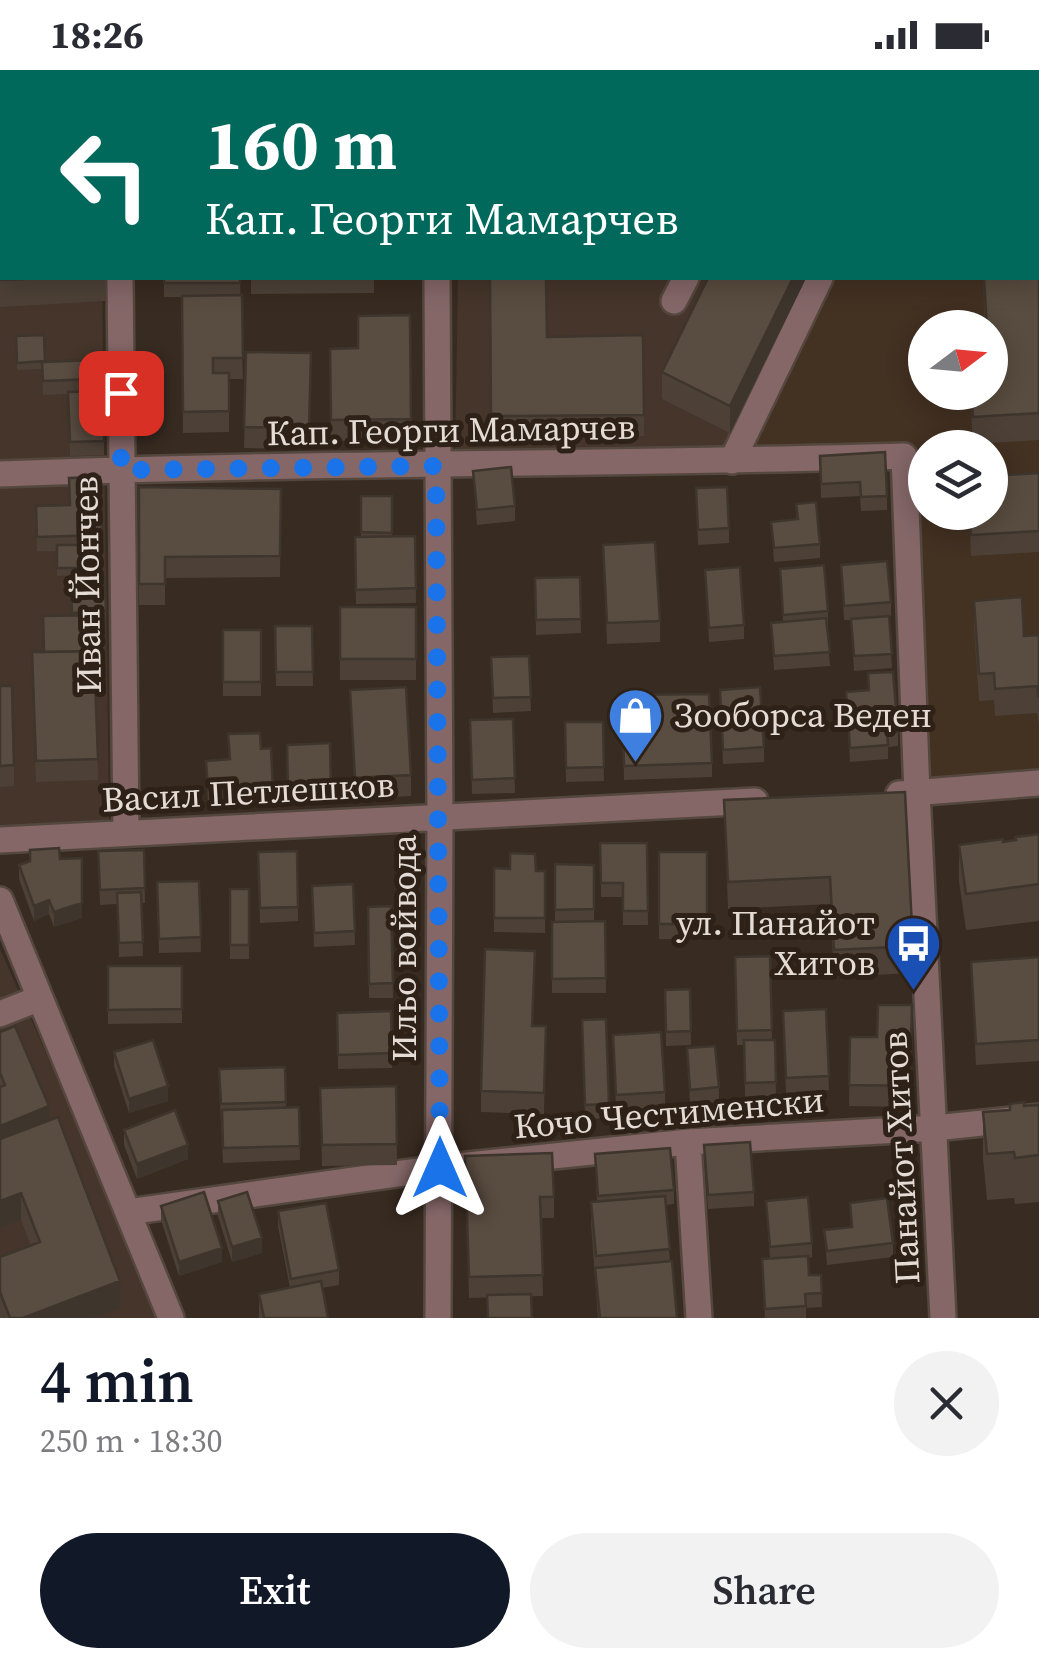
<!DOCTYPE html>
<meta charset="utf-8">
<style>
:root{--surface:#fff;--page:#f2f2f3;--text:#2b2b33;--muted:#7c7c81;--accent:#111827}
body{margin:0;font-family:"Source Serif 4",serif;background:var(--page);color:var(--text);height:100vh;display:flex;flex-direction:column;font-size:38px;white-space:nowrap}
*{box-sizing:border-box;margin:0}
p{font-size:32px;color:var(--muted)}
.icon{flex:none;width:55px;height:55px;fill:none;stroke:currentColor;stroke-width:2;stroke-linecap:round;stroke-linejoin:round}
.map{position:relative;height:1248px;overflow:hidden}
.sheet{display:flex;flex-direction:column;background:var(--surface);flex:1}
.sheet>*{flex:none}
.banner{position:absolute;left:0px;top:0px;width:1040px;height:210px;box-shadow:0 5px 25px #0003;background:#00695c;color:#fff;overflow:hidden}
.needle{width:65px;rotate:74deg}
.controls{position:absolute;left:908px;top:240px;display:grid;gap:20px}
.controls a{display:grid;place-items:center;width:100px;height:100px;border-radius:50%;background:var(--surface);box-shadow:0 5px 25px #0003;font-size:50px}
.pin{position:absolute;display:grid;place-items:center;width:85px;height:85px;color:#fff;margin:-42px;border-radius:20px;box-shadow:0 5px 15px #0006}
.me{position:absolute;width:110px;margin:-55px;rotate:0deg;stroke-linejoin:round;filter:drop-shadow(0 0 8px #0008)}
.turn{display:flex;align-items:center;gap:35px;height:210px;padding:0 40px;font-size:45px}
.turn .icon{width:130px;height:130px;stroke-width:2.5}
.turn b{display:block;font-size:70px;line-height:85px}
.round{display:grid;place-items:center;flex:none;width:105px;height:105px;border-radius:52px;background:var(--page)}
.summary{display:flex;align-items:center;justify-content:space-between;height:170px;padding:0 40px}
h1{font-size:60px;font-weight:600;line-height:75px;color:var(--accent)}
.action{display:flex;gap:20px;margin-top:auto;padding:20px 40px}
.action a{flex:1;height:115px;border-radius:60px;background:var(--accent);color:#fff;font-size:40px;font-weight:600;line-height:115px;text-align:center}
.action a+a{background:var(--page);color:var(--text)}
.status{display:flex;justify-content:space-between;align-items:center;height:70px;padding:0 50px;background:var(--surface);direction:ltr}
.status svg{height:28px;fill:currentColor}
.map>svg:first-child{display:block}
</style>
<div class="status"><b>18:26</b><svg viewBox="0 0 49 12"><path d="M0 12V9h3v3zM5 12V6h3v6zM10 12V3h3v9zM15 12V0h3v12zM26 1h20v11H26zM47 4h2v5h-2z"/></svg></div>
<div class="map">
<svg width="1039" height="1248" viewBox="0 0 1039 1248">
<rect width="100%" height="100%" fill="#382b21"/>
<path fill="#433122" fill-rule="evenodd" d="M1039,25V713L917,723L903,386L732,391L820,208H1038ZM925,258H990V322H925ZM925,378H990V442H925Z"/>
<path fill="#45352a" d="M2,0H100V2H2V208H102L109,751L0,758V2Z
M458,208H812L732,378L455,386Z
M0,879L163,1248H0Z"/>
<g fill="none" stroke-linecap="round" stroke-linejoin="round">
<defs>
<path id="minor" d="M116,0V2
M437,2V0
M918,2L919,0
M1038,25H1039
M120,208L126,762
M437,208L440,748L438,1248
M674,231L686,208
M732,391L820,208
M0,404C301,392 602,395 904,386L917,723L943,1248
M899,724L1039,713
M0,770L755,731
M0,830L171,1248
M0,944L40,928
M688,1072L699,1248
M128,1142L439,1098L688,1072L935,1058L1039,1047"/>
</defs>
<use href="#minor" stroke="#54473e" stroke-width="30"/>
<use href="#minor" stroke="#856768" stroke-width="25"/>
</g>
<path fill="#4d4137" d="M647,0H904V2H647Z
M0,76L2,208H105V231L0,237Z
M1039,187V370L973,374L970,322H990V258H985L983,208H1038Z
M164,208H240L243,309H229V362L183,363L182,227H164Z
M251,208H374V223L251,224Z
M489,208L547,267L644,345V366L491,367Z
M708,208H806L730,363L662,329V302Z
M410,245L411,370L331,371L330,279L358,278Z
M16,266L45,292L95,290L96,321H103L104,385L70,386L68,324L43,325L42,299L17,300Z
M246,282L311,283L309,379L244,378Z
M820,386L887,426V440L861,441L860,426L821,428Z
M473,401L515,436V451L477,455Z
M1039,403V482L971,486L969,442H990Z
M100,407L102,479L85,480L86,505L57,506V481H37L36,436L70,435Z
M139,417L281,419L280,507L165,508V535H139Z
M696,418L729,458V473L698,475Z
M361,426H392V466H415L416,533L356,534L355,467H361Z
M796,434L820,474V488L774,492L771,452L796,449Z
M603,475L660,551V572L607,574Z
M841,495L891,532V546H889L892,598L854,601L851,550H844Z
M780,499L828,541V556H827L830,596L774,600L771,553L783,552Z
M705,500L744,555V569L709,572Z
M580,507L581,563L536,565L535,508Z
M71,509L106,541L105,596H95L98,710L36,712L32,603L44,582L71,545Z
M974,531L1024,566L1039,565V655L1037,643L995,646L994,630L979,631L974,558Z
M340,537H416V610H340Z
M275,556H312L313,616H276Z
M223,560H261V626H223Z
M529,586L531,641L493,643L491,587Z
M868,603L898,662V676L888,677V689L850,692L846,622L868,620Z
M0,616L14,695V716L0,717Z
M350,620L411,705V726L355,729Z
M720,620L764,677V692L723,694Z
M622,625L712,693V707L624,710Z
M513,649L515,723L472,724L470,650Z
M565,652H603L604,711L566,712Z
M228,664L261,679L273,718V733L208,734L206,691L229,689Z
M330,673L331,731L288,732L287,675Z
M905,722L913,903L834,907L830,834L728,839L724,730Z
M1039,764V851L966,860L959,811V775L1009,771Z
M600,773H647L648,855H623V827H601Z
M144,780L145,833H141L143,886L119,887L117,834L100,835L98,781Z
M297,781L298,851L260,853L258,782Z
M659,782H707V869H659Z
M60,789L82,848L54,857L49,844L34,851L19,809V795Z
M555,794L594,795V851H605L606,923H552V852H555Z
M494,798L545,801V863L494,862Z
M199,811L201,882L159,883L157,812Z
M353,814L355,875L314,877L312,816Z
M230,819H249V889H230Z
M391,836L393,928H369L368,837Z
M770,886L772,970H775L776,1026L745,1027L744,975H737L735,887Z
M1039,887V991L976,995L971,892Z
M108,896H182V953L108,954Z
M690,919L691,975L666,976L665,920Z
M912,935L910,1037L849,1036L850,967H877Z
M826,939L829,1020L786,1023L783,955Z
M391,941L392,998L338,999L337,943Z
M606,949L609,1048L585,1049L582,950Z
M546,956L544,1044L481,1042V1021Z
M0,962L49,1050L120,1238L93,1248H0V1187L31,1176L21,1150L0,1158Z
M613,965L665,1022V1037L616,1040Z
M687,978L719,1017V1032L690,1034Z
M114,982L168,1031L129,1043L114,996Z
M285,997L286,1038L299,1037L300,1090L223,1093L219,1014Z
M396,1016L397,1095L322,1096L320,1018Z
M1039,1035V1132L1015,1134L1014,1128L987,1130L983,1088V1042Z
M124,1060L188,1089L137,1109L124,1075Z
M704,1075L754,1122V1136L708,1139Z
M595,1084L674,1120V1134L665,1135L670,1191L677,1248H598L591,1153V1132H597Z
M465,1106L554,1127V1148H541L543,1226L469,1228Z
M218,1131L262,1183L232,1192L218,1146Z
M766,1131L812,1173V1187L808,1188L809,1205H821L822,1237L806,1238V1248H765L762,1189H770Z
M850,1133L893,1173V1187L827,1195L824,1160L851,1157Z
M161,1136L222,1192L179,1206L161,1150Z
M278,1141L339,1200V1215L322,1218L328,1248H259V1224L290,1218L278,1156Z"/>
<path fill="#3e352d" d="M793,208H806L730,363V336Z
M49,830V844L34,851V836Z
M82,833V848L54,857V842Z
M168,1016V1031L129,1043V1029Z
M49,1036V1057L0,1077V1056Z
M188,1075V1089L137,1109V1094Z
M21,1123V1150L0,1158V1131Z
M262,1168V1183L232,1192V1177Z
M222,1178V1192L179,1206V1192Z
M120,1211V1238L93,1248H23Z"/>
<path fill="#594c40" stroke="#3e352d" stroke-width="2.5" d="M162,0H269V2H162Z
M295,0H394V2H295Z
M477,0H567L525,2H477Z
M649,0H705L706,2H650Z
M810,0H895L894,2H808Z
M0,76H2V208H47L0,210Z
M1038,187H1039V343L973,347L971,322H990V258H987L984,208H1038Z
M164,208H240V213H164Z
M490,208H546L547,267L643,265L644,345L491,346Z
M708,208H793L730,336L662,302Z
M242,225L243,288H213V303H229V341L183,342L182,226Z
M410,245L411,349L331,350L330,279L358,278V246Z
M44,265L45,291L17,293L16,266Z
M246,282L311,283L309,358L244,357Z
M95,290L96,309L43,311L42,292Z
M103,321L104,371L70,372L68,322Z
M885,382L887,426L861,427L860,412L821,414L820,386Z
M511,397L515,436L477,440L473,401Z
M1039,403V461L971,465L970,442H990V406Z
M100,407L102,465L37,467L36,436L70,435L69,408Z
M139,417L281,419L280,486L165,487V514H139Z
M727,417L729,458L698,460L696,418Z
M361,426H392V463L361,462Z
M816,432L820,474L774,478L771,452L798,449L796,434Z
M415,466L416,518L356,520L355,467Z
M655,472L660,551L607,553L603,475Z
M57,475H85L86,498H57Z
M887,491L891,532L844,536L841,495Z
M824,495L828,541L783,545L780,499Z
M740,497L744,555L709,558L705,500Z
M580,507L581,549L536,550L535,508Z
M105,508L106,541L72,543L71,509Z
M1022,527L1024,566L1039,565V628L1037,616L995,619L994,603L979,604L974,531Z
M340,537H416V589H340Z
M104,545L105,581L44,582L43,546Z
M889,546L892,584L854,586L851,549Z
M826,548L830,582L774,586L771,553Z
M275,556H312L313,602H276Z
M223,560H261V612H223Z
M94,581L98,689L36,691L32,582Z
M529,586L531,627L493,628L491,587Z
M893,602L898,662H887L888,675L850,678L846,622L869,620L868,603Z
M0,616H12L14,695L0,696Z
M406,617L411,705L355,708L350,620Z
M760,617L764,677L723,680L720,620Z
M709,624L712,693L624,696L622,625Z
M513,649L515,708L472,710L470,650Z
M565,652H603L604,697L566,698Z
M260,663L261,679L271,678L273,718L208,720L206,691L230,689L228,664Z
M330,673L331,716L288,718L287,675Z
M905,722L913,876L834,880L830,807L728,812L724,730Z
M1039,764V814L966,824L959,775L1003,769V772L1009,771L1016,770L1015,767Z
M600,773H647L648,841H623V813H601Z
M59,778L60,789L82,788V833L54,842L49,830L34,836L19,795L30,791V780Z
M144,780L145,818L100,820L98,781Z
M297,781L298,837L260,838L258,782Z
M659,782H707V854H659Z
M510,783L535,784L536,801H545V848H494V798L510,799Z
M555,794L594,795V839L555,840Z
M199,811L201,867L159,869L157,812Z
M353,814L355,861L314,863L312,816Z
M230,819H249V875H230Z
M141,822L143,872L119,873L117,823Z
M391,836L393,913L369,914L368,837Z
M605,851L606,908L552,909V852Z
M485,879L535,881L532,956H546L544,1023L481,1021Z
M770,886L772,960L737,961L735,887Z
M1039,887V970L976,974L971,892Z
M108,896H182V939L108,940Z
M690,919L691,961L666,962L665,920Z
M878,935H912L910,1016L849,1015L850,967H877Z
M826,939L829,1006L786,1008L783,941Z
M391,941L392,983L338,985L337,943Z
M606,949L609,1034L585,1035L582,950Z
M15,956L49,1036L0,1056V1017L5,1015L0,1003V962Z
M661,962L665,1022L616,1025L613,965Z
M153,970L168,1016L129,1029L114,982Z
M744,970H775L776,1012L745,1013Z
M715,976L719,1017L690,1020L687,978Z
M285,997L286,1032L221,1034L219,999Z
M396,1016L397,1074L322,1075L320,1018Z
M1024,1032V1036L1039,1035V1085L1015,1088L1014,1082L987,1084L983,1042L1010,1040V1034Z
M299,1037L300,1076L223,1078L222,1040Z
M175,1040L188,1075L137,1094L124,1060Z
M58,1047L120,1211L23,1248H10L0,1222V1187L40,1172L21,1123L0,1131V1069Z
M750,1072L754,1122L708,1125L704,1075Z
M670,1078L674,1120L598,1126L595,1084Z
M552,1083L554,1127H540L543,1205L469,1207L465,1086Z
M204,1122L222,1178L179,1192L161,1136Z
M247,1122L262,1168L232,1177L218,1131Z
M665,1126L670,1179L596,1186L591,1132Z
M808,1127L812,1173L770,1177L766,1131Z
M887,1128L893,1173L827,1181L824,1160L852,1157L850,1133Z
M326,1133L339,1200L291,1209L278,1141Z
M808,1186L809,1205H821L822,1223L805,1224L806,1236L765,1239L762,1189Z
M672,1191L677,1248H600L595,1198Z
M321,1211L328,1248H264L259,1224Z
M531,1224L532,1248H488L487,1225Z"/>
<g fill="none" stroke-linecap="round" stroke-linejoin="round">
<path stroke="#1a73e8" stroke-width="18" stroke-dasharray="0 32.4" d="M121,323V400L436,396L440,1098"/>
</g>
<defs>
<symbol id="shop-pin" viewBox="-11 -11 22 30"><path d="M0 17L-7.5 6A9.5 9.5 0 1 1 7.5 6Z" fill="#3f7fe0" stroke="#2e2117"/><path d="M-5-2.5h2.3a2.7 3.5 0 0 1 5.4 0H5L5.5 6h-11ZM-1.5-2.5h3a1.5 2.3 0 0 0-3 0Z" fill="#fff"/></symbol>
<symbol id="bus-pin" viewBox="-11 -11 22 30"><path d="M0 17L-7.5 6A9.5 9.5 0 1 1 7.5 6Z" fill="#1a4fb4" stroke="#2e2117"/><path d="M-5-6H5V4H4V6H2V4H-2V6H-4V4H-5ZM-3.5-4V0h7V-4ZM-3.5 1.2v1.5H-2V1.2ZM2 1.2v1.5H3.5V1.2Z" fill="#fff"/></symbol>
</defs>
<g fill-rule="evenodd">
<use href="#shop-pin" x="604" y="614" width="63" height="86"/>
<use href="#bus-pin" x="882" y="842" width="63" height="86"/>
</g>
<g text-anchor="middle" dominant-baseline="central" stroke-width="10" stroke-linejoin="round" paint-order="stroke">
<g font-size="35" fill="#e4dcd5" stroke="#2e2117">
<text transform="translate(451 360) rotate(-1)">Кап. Георги Мамарчев</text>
<text transform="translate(87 515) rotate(-91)">Иван Йончев</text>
<text transform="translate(248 722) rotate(-3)">Васил Петлешков</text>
<text transform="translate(404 878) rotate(-90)">Ильо войвода</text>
<text transform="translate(669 1043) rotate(-5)">Кочо Честименски</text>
<text transform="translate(901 1088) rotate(-93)">Панайот Хитов</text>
</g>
<g font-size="35" fill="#e4dcd5" stroke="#2e2117" text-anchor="start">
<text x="674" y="645">Зооборса Веден</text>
<text x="875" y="853" text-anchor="end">ул. Панайот<tspan x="875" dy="40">Хитов</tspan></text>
</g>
</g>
</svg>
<div class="controls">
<a><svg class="needle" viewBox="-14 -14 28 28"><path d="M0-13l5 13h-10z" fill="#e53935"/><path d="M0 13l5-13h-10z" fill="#7c7c81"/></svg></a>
<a><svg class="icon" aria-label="layers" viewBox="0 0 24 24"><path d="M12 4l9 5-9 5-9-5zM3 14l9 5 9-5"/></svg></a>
</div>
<div class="pin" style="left:121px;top:323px;background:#d93025"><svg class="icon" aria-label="arrive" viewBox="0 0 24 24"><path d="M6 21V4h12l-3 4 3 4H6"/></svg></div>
<svg class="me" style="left:440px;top:1098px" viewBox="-20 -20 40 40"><path d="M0-17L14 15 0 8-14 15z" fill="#1a73e8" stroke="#fff" stroke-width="4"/></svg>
<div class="banner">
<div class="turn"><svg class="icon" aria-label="left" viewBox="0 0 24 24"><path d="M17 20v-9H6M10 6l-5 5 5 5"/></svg><div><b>160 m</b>Кап. Георги Мамарчев</div></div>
</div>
</div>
<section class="sheet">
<div class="summary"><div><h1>4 min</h1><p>250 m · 18:30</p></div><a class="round"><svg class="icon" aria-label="close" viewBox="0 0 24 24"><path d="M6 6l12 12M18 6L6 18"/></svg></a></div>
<div class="action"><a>Exit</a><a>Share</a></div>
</section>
